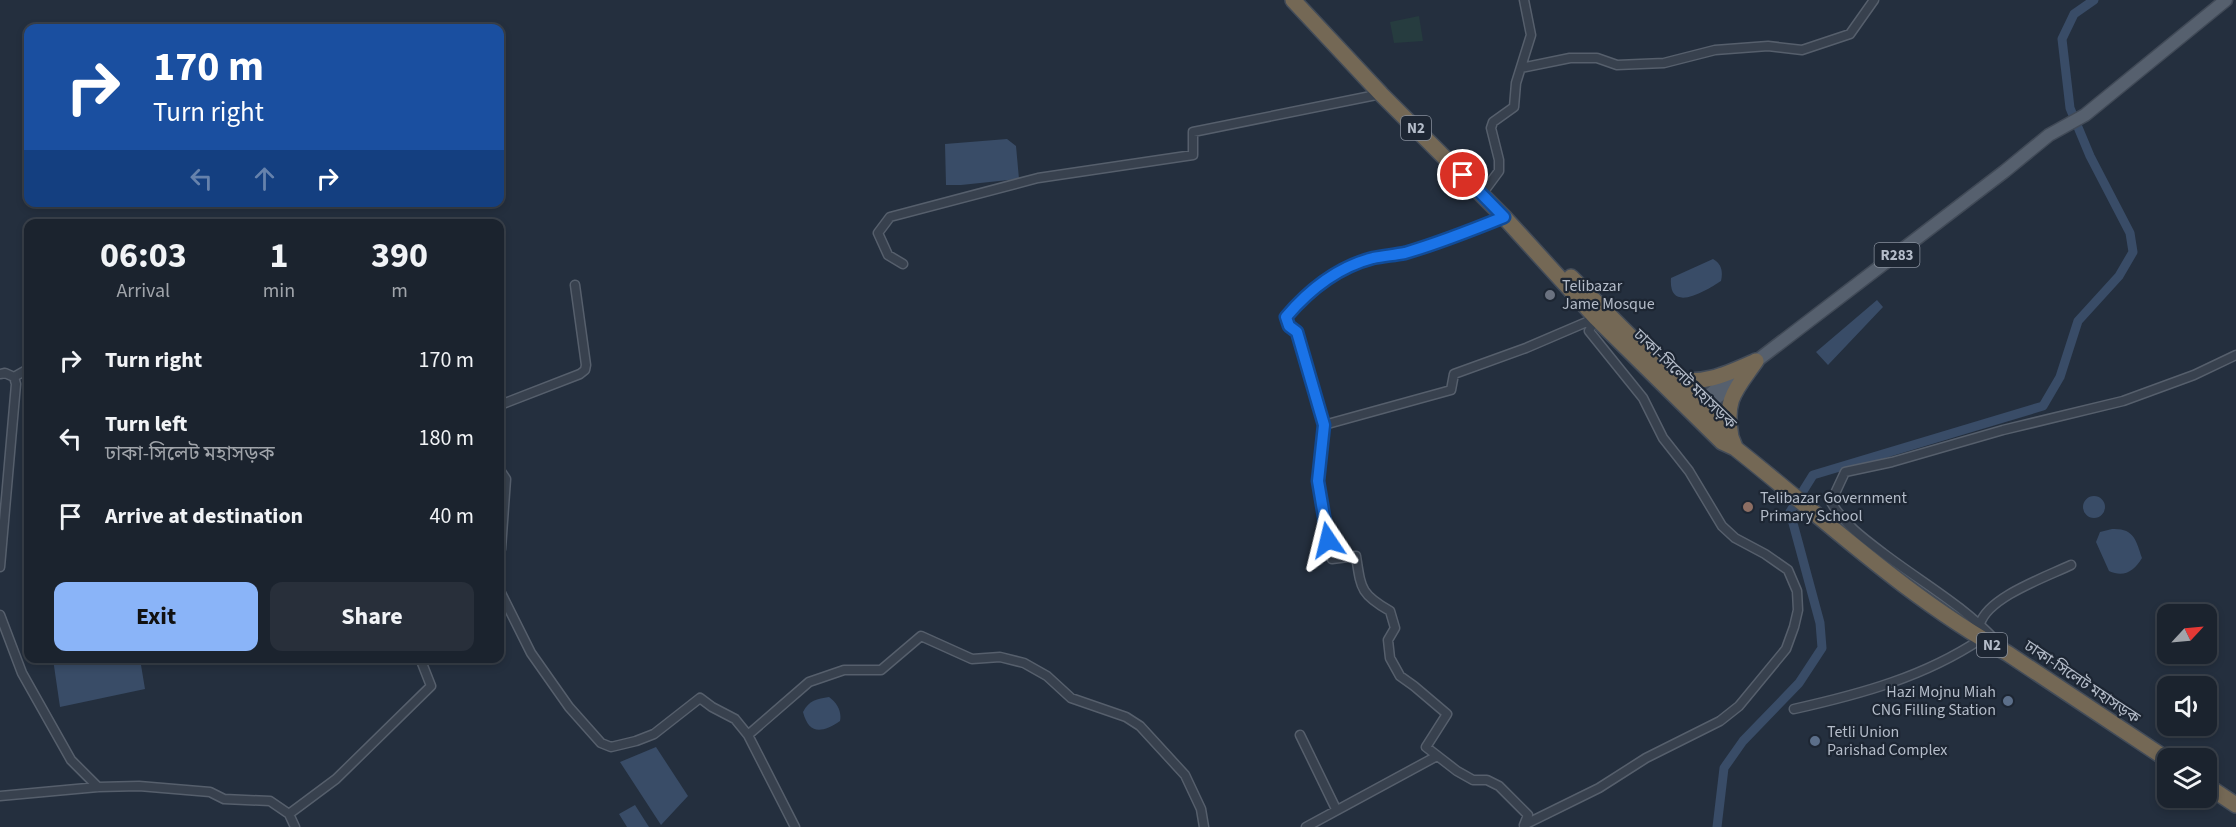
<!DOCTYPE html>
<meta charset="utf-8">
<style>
:root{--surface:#1b232e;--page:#282f3a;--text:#f1f3f6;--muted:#a0a4aa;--line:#39404a;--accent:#8ab4f8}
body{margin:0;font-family:"Source Sans 3","Noto Sans Bengali",sans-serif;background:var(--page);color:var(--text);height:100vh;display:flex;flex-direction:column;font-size:22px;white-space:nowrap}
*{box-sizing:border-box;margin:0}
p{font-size:20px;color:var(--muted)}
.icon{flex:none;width:33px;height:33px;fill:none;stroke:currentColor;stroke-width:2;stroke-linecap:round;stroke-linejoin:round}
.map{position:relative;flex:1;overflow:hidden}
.sheet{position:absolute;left:24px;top:219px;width:480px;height:444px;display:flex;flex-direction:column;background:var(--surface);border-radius:12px;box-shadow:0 3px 9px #0003,0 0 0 2px var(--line)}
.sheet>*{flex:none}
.banner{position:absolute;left:24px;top:24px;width:480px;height:183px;border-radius:12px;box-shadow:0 3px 9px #0003,0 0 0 2px var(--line);background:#1a4fa0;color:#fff;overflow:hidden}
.needle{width:39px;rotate:64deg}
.controls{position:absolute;left:2157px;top:604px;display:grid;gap:12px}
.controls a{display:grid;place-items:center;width:60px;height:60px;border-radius:12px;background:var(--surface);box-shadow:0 3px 9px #0003,0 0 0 2px var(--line);font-size:30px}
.pin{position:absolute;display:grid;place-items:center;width:51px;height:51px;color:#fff;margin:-26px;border:3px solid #fff;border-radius:50%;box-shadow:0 2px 6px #0007}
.me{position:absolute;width:66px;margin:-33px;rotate:350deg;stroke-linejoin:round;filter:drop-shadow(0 0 4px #0008)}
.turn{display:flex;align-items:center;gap:21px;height:126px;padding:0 30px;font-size:27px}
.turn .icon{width:78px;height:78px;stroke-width:2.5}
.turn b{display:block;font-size:42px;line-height:51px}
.lanes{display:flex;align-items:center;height:57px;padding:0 30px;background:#0003;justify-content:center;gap:30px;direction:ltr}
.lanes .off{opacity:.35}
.eta{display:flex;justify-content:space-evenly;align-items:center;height:102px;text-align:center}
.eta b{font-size:36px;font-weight:700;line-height:42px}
.action{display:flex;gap:12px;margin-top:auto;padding:12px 30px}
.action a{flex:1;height:69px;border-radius:12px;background:var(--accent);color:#111;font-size:24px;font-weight:700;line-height:69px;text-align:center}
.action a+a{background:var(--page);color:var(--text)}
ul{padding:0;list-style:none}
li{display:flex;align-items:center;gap:18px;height:78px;padding:0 30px}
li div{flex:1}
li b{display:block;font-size:22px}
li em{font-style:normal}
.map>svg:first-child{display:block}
</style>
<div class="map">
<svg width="2236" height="827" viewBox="0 0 2236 827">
<rect width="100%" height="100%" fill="#242f3e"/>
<path fill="#263c3f" d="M1419,16L1423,41L1394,43L1390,22Z"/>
<path fill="#394c67" d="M1007,139L1016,146L1019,179L961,185H946L945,144Z
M1713,259C1722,264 1723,272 1721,281C1707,290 1668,315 1671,278Z
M1877,300L1883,307L1828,365L1816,352Z
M2083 507a11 11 0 1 1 22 0a11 11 0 1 1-22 0Z
M2112,529C2134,528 2136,540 2142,558C2134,571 2124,578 2109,571L2096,542L2100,532Z
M53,659H140L145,689L60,707Z
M829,697C837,703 842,711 840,721C822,733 809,735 803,712C809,700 817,699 829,697Z
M656,747L688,796L661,825L620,762Z
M635,805L649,827H627L619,814Z"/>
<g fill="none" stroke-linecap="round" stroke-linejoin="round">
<path stroke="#394c67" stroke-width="9" d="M1717,827L1724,768L1743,741L1799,683L1822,648L1820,623L1790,512L1813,475L2043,406L2060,377L2078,321L2119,276L2133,252L2130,233L2090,156L2070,108L2062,39L2074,14L2094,0"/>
<defs>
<path id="street" d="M1521,68L1570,58H1597L1617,65L1664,63L1715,50L1768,46L1802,50L1850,34L1874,0
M1482,194L1499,171V160L1491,128L1493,122L1514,107L1516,83L1531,35L1524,0
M1504,217C1472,230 1439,243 1405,253C1394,255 1383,256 1373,258C1338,267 1309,290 1286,317L1289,326L1297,332L1324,425L1318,481L1332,559L1356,556C1361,588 1360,594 1390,611L1395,628L1388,640L1390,658L1400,676L1414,686L1447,714L1426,747L1457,771L1473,780H1487L1499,786L1528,815L1524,825L1599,788L1646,758L1720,721L1739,706L1786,649L1794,627L1798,610L1797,591L1788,570L1765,554L1735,538L1722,526L1689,471L1663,438L1643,398L1589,331L1596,318
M903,264L888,255L878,233L890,217L1038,178L1193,155V132L1381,94
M0,374L5,373L14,377L16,384L0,567
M14,377L28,369
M500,405L580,374L585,370L586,365L575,285
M1324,425L1451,390L1454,374L1526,348L1596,318
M500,470L506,479L501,549L500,550
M500,591L531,653L569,707L601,743L611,747L636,741L654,734L700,698L712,707L735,719L748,735L795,827
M0,615L22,673L71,760L98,787
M1980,624C1988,597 2046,577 2071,565
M1996,641C1964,606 1921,582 1883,553C1863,538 1844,524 1831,502L1845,472L1892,462L2003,430L2123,401L2194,375L2236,355
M1794,709C1861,694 1924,677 1981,639
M748,735L809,682L844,670H881L921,636L972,659L1000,657L1024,663L1047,676L1071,698L1126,717L1140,726L1185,775L1201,809L1204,827
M1300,735L1336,809
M0,796L98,787L139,786L210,792L224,799L270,801L289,814L295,827
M289,814L336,779L431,686L420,658
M1306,827L1437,756"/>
<path id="primary" d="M1750,366L2005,171L2049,135L2085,115L2226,0
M1701,406L1703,400L1728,379
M1694,407L1707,406L1739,379"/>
<path id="highway" d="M1293,0L1381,94L1504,217L1596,318L1722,442L1735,448C1824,518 1907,598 2007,653L2168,760
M1571,277L1731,437L1735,447
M1672,378C1701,387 1729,373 1756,361
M1731,437C1724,399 1735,391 1756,361
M2206,785L2236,805"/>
</defs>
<use href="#street" stroke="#565f6c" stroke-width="11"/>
<use href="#primary" stroke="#414a57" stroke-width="15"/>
<use href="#highway" stroke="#434c59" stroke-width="18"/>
<use href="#street" stroke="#38414e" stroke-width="8"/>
<use href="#primary" stroke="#56606e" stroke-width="12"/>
<use href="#highway" stroke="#746855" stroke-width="15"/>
</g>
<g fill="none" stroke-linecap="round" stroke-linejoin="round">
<defs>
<path id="route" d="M1328,540L1318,481L1324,425L1297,332L1289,326L1286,317C1309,290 1338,267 1373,258C1383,256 1394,255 1405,253C1439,243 1472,230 1504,217L1463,175"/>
</defs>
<use href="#route" stroke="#114b97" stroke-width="15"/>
<use href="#route" stroke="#1a73e8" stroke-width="10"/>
</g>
<circle fill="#6b7280" stroke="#1d2633" stroke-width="2" cx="1550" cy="295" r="6"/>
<circle fill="#8d6e63" stroke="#1d2633" stroke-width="2" cx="1748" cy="507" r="6"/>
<g fill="#5c6f8a" stroke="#1d2633" stroke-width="2">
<circle cx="2008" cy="701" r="6"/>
<circle cx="1815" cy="741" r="6"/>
</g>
<g text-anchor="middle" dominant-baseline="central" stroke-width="4.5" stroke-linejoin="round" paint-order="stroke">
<g fill="#1d2633" stroke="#878f9c" stroke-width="1.5">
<rect x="1401" y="116" width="30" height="24" rx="4.5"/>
<rect x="1874.5" y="243" width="45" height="24" rx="4.5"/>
<rect x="1977" y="633" width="30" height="24" rx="4.5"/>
</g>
<g font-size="15" font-weight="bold" fill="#b4bcc9">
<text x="1416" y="128">N2</text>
<text x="1897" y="255">R283</text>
<text x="1992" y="645">N2</text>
</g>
<g font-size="16" fill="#b4bcc9" stroke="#1d2633" text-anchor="start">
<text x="1562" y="286">Telibazar<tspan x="1562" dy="18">Jame Mosque</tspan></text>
<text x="1760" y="498">Telibazar Government<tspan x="1760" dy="18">Primary School</tspan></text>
<text x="1996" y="692" text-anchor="end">Hazi Mojnu Miah<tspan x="1996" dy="18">CNG Filling Station</tspan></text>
<text x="1827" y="732">Tetli Union<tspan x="1827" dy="18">Parishad Complex</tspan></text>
</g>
<g font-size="16" fill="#b4bcc9" stroke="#1d2633">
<text transform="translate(1685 379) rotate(44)">ঢাকা-সিলেট মহাসড়ক</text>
<text transform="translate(2082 682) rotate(34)">ঢাকা-সিলেট মহাসড়ক</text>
</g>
</g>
</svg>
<div class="controls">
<a><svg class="needle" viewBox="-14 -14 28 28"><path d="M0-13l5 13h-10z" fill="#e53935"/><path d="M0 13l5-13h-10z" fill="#a0a4aa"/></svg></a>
<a><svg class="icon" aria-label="sound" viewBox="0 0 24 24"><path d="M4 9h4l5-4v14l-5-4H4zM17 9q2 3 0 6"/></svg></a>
<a><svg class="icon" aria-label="layers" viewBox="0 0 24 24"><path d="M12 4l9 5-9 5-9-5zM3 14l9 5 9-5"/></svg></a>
</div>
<div class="pin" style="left:1463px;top:175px;background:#d93025"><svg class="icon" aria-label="arrive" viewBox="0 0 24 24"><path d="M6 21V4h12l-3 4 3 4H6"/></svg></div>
<svg class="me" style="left:1328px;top:540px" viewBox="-20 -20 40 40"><path d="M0-17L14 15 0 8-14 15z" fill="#1a73e8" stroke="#fff" stroke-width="4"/></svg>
<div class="banner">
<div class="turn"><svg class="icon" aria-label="right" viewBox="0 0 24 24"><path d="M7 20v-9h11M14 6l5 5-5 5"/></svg><div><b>170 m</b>Turn right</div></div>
<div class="lanes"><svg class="icon off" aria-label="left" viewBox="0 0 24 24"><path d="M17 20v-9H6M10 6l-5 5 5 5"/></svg><svg class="icon off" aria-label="ahead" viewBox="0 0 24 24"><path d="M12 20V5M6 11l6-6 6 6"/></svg><svg class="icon" aria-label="right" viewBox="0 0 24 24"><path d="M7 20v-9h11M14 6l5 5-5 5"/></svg></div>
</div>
<section class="sheet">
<div class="eta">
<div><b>06:03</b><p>Arrival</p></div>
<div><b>1</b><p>min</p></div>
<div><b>390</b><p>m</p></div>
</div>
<ul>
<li><svg class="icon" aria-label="right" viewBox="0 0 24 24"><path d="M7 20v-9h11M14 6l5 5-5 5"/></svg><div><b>Turn right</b></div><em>170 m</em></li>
<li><svg class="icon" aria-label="left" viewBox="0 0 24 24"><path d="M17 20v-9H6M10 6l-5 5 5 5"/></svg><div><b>Turn left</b><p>ঢাকা-সিলেট মহাসড়ক</p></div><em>180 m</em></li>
<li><svg class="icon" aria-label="arrive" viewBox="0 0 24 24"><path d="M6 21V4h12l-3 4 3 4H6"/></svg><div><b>Arrive at destination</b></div><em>40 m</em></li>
</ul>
<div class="action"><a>Exit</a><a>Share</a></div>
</section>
</div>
